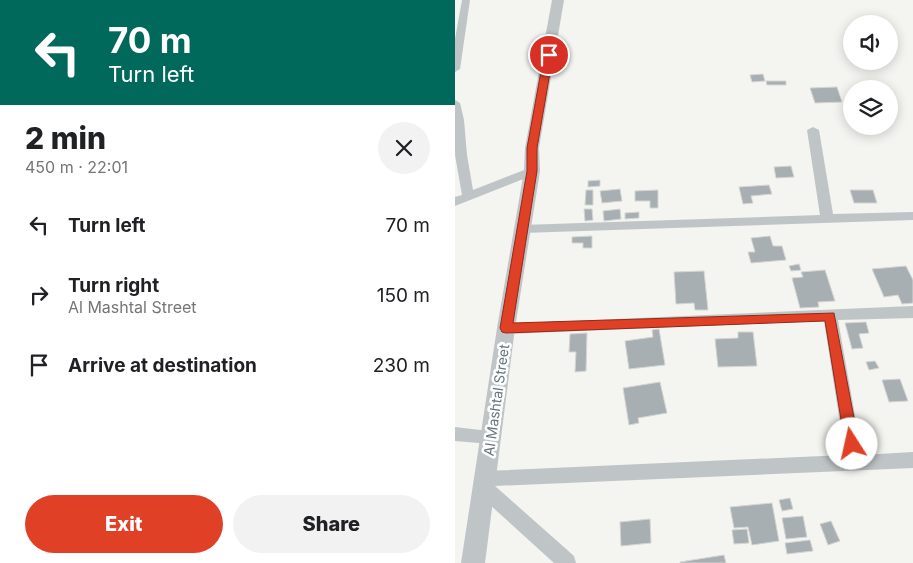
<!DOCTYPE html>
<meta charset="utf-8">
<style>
:root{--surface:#fff;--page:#f2f2f2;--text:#202124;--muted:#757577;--accent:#df4026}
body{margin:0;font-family:Inter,sans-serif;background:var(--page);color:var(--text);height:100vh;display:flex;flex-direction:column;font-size:19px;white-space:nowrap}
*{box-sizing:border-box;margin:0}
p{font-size:16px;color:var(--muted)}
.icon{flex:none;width:28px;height:28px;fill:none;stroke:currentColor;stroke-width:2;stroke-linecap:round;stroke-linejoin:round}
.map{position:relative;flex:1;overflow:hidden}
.drawer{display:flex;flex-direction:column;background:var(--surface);width:455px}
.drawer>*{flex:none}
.banner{background:#00695c;color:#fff;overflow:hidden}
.buttons{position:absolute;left:388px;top:15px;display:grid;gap:10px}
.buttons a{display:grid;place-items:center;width:55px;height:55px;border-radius:50%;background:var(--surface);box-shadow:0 2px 12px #0003;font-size:25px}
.pin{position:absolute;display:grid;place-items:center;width:42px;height:42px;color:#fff;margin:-21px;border:2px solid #fff;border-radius:50%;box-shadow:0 1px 5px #0007}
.me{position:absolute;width:55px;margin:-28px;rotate:350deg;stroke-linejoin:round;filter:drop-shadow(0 0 4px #0008)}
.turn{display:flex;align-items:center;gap:18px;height:105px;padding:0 25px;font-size:22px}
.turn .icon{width:65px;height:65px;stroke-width:2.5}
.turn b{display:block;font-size:35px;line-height:42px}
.round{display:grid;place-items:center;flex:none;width:52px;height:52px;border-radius:26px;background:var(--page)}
.summary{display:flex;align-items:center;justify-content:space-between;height:85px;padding:0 25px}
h1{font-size:30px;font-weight:800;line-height:38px}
.action{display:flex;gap:10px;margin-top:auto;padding:10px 25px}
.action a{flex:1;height:58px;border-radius:30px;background:var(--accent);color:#fff;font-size:20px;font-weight:800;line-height:58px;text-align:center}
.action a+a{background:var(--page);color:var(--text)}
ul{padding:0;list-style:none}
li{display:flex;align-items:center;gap:15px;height:70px;padding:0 25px}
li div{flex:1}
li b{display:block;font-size:19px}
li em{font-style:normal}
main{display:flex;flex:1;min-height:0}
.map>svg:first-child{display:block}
</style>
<main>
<section class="drawer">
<div class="banner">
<div class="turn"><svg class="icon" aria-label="left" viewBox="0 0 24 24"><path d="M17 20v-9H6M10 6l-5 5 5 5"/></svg><div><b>70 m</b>Turn left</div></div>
</div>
<div class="summary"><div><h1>2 min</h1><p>450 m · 22:01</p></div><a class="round"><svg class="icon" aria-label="close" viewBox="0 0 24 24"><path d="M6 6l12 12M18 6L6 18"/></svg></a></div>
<ul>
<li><svg class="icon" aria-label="left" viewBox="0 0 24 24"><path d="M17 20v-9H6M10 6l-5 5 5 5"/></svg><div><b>Turn left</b></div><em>70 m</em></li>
<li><svg class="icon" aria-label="right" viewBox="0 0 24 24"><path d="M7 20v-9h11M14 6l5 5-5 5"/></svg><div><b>Turn right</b><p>Al Mashtal Street</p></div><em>150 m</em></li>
<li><svg class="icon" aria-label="arrive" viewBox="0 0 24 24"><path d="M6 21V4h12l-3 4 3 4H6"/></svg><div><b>Arrive at destination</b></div><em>230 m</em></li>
</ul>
<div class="action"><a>Exit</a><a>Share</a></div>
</section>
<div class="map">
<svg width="458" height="563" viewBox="0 0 458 563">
<rect width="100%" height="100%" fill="#f4f4f0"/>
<path fill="#a7afb3" stroke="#d5d5d3" d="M308,74L310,81L297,82L295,75Z
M311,81H331V85H312Z
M382,87L387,102L360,103L355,88Z
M336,166L339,177L321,178L319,167Z
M145,180V186L133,187V181Z
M314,185L317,194L296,196L298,203L288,204L284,187Z
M165,189L167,201L147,203L145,191Z
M131,190H138V205H130Z
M203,190V208H195V201H180V191Z
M395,190H418L422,203H399Z
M129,209H137L138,220L130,221Z
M165,209L166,219L149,221L148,211Z
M184,212V218L170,219V213Z
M137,236V248H128V243H117V237Z
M315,236L318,246H327L331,260L296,263L293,252H300L296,238Z
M344,264L346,270L336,271L334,266Z
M451,266L458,280V303L447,304L443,295L429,297L417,269Z
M370,270L380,301L363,302L364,307L345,308L337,278L348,277L346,272Z
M249,271L253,310H240L239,303L221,304L219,272Z
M411,322L414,333L404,334L408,348L397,349L390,323Z
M204,329L210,365L174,369L170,341L198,337L197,330Z
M283,332H298L302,366L263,367L260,339L283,338Z
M132,333L131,371L120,372L121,352H114L115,334Z
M420,361L424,368L414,370L411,362Z
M445,379L453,401L434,402L427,380Z
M205,382L212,413L183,418L184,423L174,425L168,388Z
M335,498L338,509L327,511L324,500Z
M317,503L324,541L297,545L293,527L279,528L275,507Z
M348,516L352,537L331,539L327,518Z
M195,519L196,543L166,546L165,522Z
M376,521L385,541L373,545L365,524Z
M292,529L294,543L279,544L277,530Z
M355,540L358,551L332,554L330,543Z
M269,555L271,563H225V562Z"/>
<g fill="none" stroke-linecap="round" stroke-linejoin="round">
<path fill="#bfc4c6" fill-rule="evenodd" d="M7,0H15L5,69L0,72V39Z
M0,100L5,103L9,120L12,155L18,190L77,167L83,171L81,174L0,206V197L7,195L0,155Z
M358,127L364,130L378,214L458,212V220L67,233L62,232L61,229L62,226L67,225L365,215L352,130Z
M458,306V318L383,320L407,455L458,452V468L40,486L119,556L121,563H99L23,494L20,488L24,473L30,471L390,455L369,321L51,334L46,332L44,328L46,324Z
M0,427L42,432L44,437L42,442L36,444L0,441Z"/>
<path fill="#bfc4c6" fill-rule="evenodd" d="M97,0H109L84,148L85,171L60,328L30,563H6L42,328L69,171L70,148Z"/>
</g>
<path fill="#df4026" stroke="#912a19" d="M94,53L98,55L82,148V171L58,323L379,313L404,444L402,448L397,450L392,448L390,444L370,321L51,333L47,332L45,328L72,171V148L89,55Z"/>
<g text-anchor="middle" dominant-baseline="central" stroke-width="5" stroke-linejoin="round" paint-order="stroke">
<g font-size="14" fill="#647681" stroke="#fff">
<text transform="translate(41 400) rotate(-82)">Al Mashtal Street</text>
</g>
</g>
</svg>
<div class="buttons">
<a><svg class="icon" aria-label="sound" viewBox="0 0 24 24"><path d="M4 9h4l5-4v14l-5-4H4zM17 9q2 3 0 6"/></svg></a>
<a><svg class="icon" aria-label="layers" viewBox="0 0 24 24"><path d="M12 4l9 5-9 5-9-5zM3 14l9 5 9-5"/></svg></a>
</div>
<div class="pin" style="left:94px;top:55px;background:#d93025"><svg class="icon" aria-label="arrive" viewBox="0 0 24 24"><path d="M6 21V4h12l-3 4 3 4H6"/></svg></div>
<svg class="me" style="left:397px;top:444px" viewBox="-20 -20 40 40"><circle r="19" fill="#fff"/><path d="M0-13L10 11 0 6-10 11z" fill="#df4026"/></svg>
</div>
</main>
